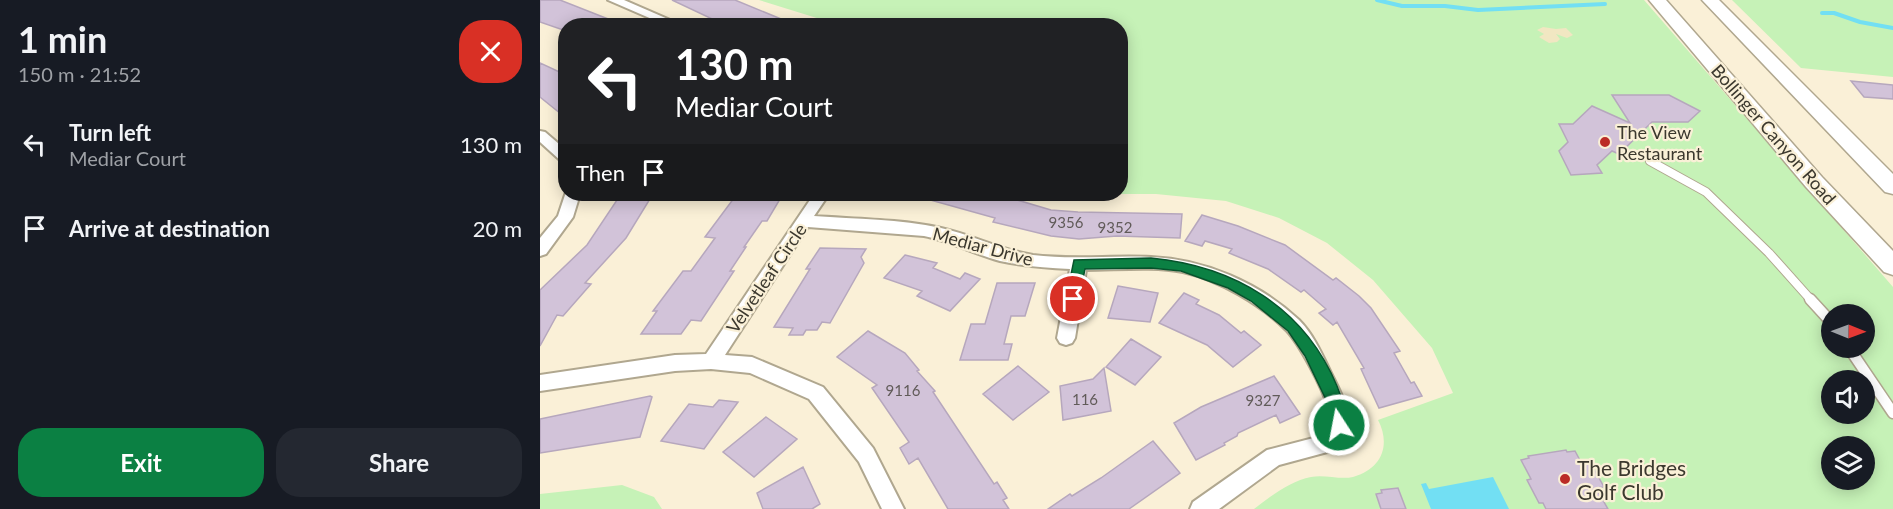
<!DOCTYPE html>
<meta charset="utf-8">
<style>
:root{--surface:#171b24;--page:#242831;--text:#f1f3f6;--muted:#9ea1a6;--accent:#0b8043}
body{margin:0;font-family:Lato,sans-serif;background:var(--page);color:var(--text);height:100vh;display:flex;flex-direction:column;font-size:22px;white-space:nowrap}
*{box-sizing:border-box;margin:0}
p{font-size:20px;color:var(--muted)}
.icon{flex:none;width:33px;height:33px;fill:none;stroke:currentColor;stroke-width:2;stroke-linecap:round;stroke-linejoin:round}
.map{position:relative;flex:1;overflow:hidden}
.details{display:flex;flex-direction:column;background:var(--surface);width:540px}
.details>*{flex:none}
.top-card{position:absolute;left:18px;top:18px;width:570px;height:183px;border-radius:24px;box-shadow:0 3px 15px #0003;background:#202124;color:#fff;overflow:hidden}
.needle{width:39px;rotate:91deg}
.tools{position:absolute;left:1281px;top:304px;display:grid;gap:12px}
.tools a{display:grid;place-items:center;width:54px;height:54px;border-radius:50%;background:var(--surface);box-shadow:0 3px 15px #0003;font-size:30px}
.pin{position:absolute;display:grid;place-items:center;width:51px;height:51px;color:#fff;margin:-26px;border:3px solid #fff;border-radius:50%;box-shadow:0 2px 6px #0007}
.me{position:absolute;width:66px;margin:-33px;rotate:349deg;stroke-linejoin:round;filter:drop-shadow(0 0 4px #0008)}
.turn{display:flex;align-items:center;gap:21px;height:126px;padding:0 18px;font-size:27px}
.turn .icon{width:78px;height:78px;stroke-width:2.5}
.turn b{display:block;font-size:42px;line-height:51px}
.then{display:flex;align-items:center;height:57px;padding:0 18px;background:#0003;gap:12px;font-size:22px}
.round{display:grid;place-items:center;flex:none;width:63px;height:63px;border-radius:24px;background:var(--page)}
.overview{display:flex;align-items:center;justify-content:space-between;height:102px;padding:0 18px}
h1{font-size:36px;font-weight:700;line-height:45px}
.cta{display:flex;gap:12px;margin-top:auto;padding:12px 18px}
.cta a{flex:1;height:69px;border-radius:24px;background:var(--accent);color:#fff;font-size:24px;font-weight:700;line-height:69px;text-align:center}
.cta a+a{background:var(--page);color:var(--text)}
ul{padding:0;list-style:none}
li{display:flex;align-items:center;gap:18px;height:84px;padding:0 18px}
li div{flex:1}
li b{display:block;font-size:22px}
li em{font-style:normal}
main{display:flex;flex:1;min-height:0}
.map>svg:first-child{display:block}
</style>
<main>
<section class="details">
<div class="overview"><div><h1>1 min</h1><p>150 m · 21:52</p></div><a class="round" style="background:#d93025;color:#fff"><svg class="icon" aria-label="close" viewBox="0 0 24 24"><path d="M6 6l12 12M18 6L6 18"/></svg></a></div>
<ul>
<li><svg class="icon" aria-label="left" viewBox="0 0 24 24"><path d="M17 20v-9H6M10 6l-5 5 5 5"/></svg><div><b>Turn left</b><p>Mediar Court</p></div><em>130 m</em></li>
<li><svg class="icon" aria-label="arrive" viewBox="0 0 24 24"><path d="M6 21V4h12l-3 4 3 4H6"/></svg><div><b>Arrive at destination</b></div><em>20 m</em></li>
</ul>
<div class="cta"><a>Exit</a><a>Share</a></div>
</section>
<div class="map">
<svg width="1353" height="509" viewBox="0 0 1353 509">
<rect width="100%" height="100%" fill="#faf0d7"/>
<path fill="#c6f2b7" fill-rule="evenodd" d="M219,0H1104L1353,287V509H714C731,496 750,481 771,477C784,474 800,480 813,477C842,469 851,445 838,420L913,393L892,348L833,280L787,243L739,218L686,201L616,194H555H580V26L290,25L280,19ZM1292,315H1324V348H1292ZM1292,381H1324V414H1292ZM1292,447H1324V480H1292Z
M1192,0H1353V77L1261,68Z
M82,485L114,497L122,509H0V494Z"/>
<path fill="#f1e7c2" d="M1003,27L1016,29L1026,28L1033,35L1027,38L1016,34L1020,39L1017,42L1009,43L999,37L1004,34L997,30Z"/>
<path fill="#72dff3" d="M953,477L969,509H891L881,484L886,483L889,489Z"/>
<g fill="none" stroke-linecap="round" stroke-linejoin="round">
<path stroke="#72dff3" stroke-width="4" d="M837,0L862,6H905L938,10L1065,4
M1282,13H1294L1320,22L1353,28"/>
</g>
<path fill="#d2c3d9" stroke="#b6a7bd" stroke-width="1.5" d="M0,0H20L86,26H26V31L0,22Z
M132,0H195L258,26H187Z
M0,63L26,75V118L0,97Z
M1311,81L1353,85V99L1324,97Z
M1072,95H1129L1160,111L1148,122H1112L1079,154L1072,151L1057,165L1062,173L1031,175L1019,151L1028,142L1019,124H1033L1052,106L1090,123Z
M81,194H113L86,238L45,283L51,284L23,316L17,315L0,346V290L47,245Z
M197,194H243L227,221H222L204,247H206L190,271H194L161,321L151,320L141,334H101L117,311H113L143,271H151L175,238L165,237Z
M383,194H457L511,210L538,212L642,214L640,238L577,236L539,239L511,236L453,222L455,218L383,198Z
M662,215L698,226L745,245L793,280L796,278L819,296L831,308L860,351L854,353L871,383L874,382L882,396L839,408L821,369L824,368L797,322L793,325L779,313L786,309L764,290L761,292L728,269L689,253L692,249L665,241L662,246L645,241Z
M280,248L326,249L321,257L324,263L290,323L282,322L277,330H266L263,335H249L253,328L234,327L270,269H266Z
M365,255L397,263L393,268L420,279L425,273L440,279L410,311L377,296L382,291L344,278Z
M457,283H495L485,316H471L464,344H472L468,360H420L431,324H445Z
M578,286L618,293L610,322L568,318Z
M644,293L659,300L656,304L679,315L701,333L704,331L721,345L693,367L667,345L619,323Z
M328,331L365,353L379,370L377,371L395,391L393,392L454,484L457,482L467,498L463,500L469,509H408L378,458L369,464L360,448L369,442L332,388L337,385L297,357Z
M591,339L621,357L595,385L566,367Z
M478,366L509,392L473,420L443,394Z
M564,368L571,411L523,420L520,386L553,379Z
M734,376L760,414L740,423L736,415L698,433L697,436L684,443L685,445L656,460L634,423L661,407Z
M110,396L112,397L100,437L0,453V419Z
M179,400L198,402L164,449L121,441L149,404L173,407Z
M226,417L257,439L214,477L183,452Z
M613,441L640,473L589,509H508L530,494L532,496L561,478Z
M1026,450L1027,452L1035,451L1042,464L1050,462L1064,487L1056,488L1068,509H1006L1003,503H999L987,480L991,479L981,460L989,458L988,456Z
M263,467L280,504L272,509H223L217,493Z
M858,488L866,509H841L836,494L842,493L841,490Z"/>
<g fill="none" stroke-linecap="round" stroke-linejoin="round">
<defs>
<path id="service-far1" d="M1110,161L1166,192L1229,253L1271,300"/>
<path id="service" d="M1270,299L1292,323
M1309,348L1353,413"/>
<path id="minor" d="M68,0H84L144,26H128Z
M0,131L5,132L26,150V162L21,161L0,142Z
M26,192L40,194L33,217L6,254L0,256V238L18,216Z
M274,194H289L274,216C316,219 360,219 401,228C433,235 460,250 493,255C532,260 572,255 611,257C664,259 720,283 759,320C775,336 784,359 794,379C804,399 817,425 806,447L739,465L679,509H650L653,502L727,450L789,434C788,426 790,415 788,407C782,387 760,345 746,330C720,304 679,280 643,272C612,266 578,270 546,270L535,338L532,343L526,345L520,343L517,338L530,269C506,268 483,266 460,261C434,254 410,241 384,236L268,227L185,355L212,357L283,387L333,448L364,509H342L319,462L269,399L210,373L171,369L135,371L0,391V375L135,355L166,354Z"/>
<path id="secondary" d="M1109,0H1126L1282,177L1353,251V275L1344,272L1266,187Z
M1162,0H1179L1353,174V194L1345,192Z"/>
</defs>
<use href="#service-far1" stroke="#b0a78f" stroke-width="10"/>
<use href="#service" stroke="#b0a78f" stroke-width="13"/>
<use href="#minor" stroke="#b0a78f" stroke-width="4"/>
<use href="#secondary" stroke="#b0a78f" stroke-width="3"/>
<use href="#service-far1" stroke="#fff" stroke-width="8"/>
<use href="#service" stroke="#fff" stroke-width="10"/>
<use href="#minor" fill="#fff" fill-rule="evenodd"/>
<use href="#secondary" fill="#fff" fill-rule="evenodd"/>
</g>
<path fill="#0b8043" stroke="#07532c" stroke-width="1.5" d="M611,258C694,266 764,307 797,386C802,400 811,416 804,430L799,432L793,430L790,408L765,356L748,331L711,301L688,288L641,271L611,268L545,269L538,303H528L526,299L534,260Z"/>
<g fill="#bb2c26" stroke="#faf0d7" stroke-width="2">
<circle cx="1065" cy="142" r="6"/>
<circle cx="1025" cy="479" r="6"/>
</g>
<g text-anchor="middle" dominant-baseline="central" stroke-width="4.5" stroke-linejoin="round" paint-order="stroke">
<g font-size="15" fill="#615b59">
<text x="526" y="222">9356</text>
<text x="575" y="227">9352</text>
<text x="363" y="390">9116</text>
<text x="545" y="399">116</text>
<text x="723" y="400">9327</text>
</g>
<g font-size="18" fill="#3b382e" stroke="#faf0d7" text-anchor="start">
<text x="1077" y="132">The View<tspan x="1077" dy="21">Restaurant</tspan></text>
</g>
<g font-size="18" fill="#3b382e" stroke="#faf0d7">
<text transform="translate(1234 134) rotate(49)">Bollinger Canyon Road</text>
<text transform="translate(443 246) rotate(15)">Mediar Drive</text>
<text transform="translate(226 278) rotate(-56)">Velvetleaf Circle</text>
</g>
<g font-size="21" fill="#3b382e" stroke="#faf0d7" text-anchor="start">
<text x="1037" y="467">The Bridges<tspan x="1037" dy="24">Golf Club</tspan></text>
</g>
</g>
</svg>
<div class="tools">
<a><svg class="needle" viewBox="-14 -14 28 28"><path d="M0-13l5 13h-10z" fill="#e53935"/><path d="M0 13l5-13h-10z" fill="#9ea1a6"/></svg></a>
<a><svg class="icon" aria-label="sound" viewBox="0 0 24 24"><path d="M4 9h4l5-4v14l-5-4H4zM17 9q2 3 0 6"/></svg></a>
<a><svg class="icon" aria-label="layers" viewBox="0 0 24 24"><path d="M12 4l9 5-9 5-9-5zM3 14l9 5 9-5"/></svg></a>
</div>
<div class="pin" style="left:533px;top:299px;background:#d93025"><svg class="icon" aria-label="arrive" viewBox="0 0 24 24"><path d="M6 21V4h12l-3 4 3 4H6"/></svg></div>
<svg class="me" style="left:799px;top:425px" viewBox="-20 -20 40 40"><circle r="17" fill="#0b8043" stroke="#fff" stroke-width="3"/><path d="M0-11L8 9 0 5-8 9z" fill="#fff"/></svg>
<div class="top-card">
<div class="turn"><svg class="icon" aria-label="left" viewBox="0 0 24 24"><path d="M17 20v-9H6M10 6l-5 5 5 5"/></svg><div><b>130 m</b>Mediar Court</div></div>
<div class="then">Then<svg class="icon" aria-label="arrive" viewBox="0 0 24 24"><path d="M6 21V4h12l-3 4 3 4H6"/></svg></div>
</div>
</div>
</main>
